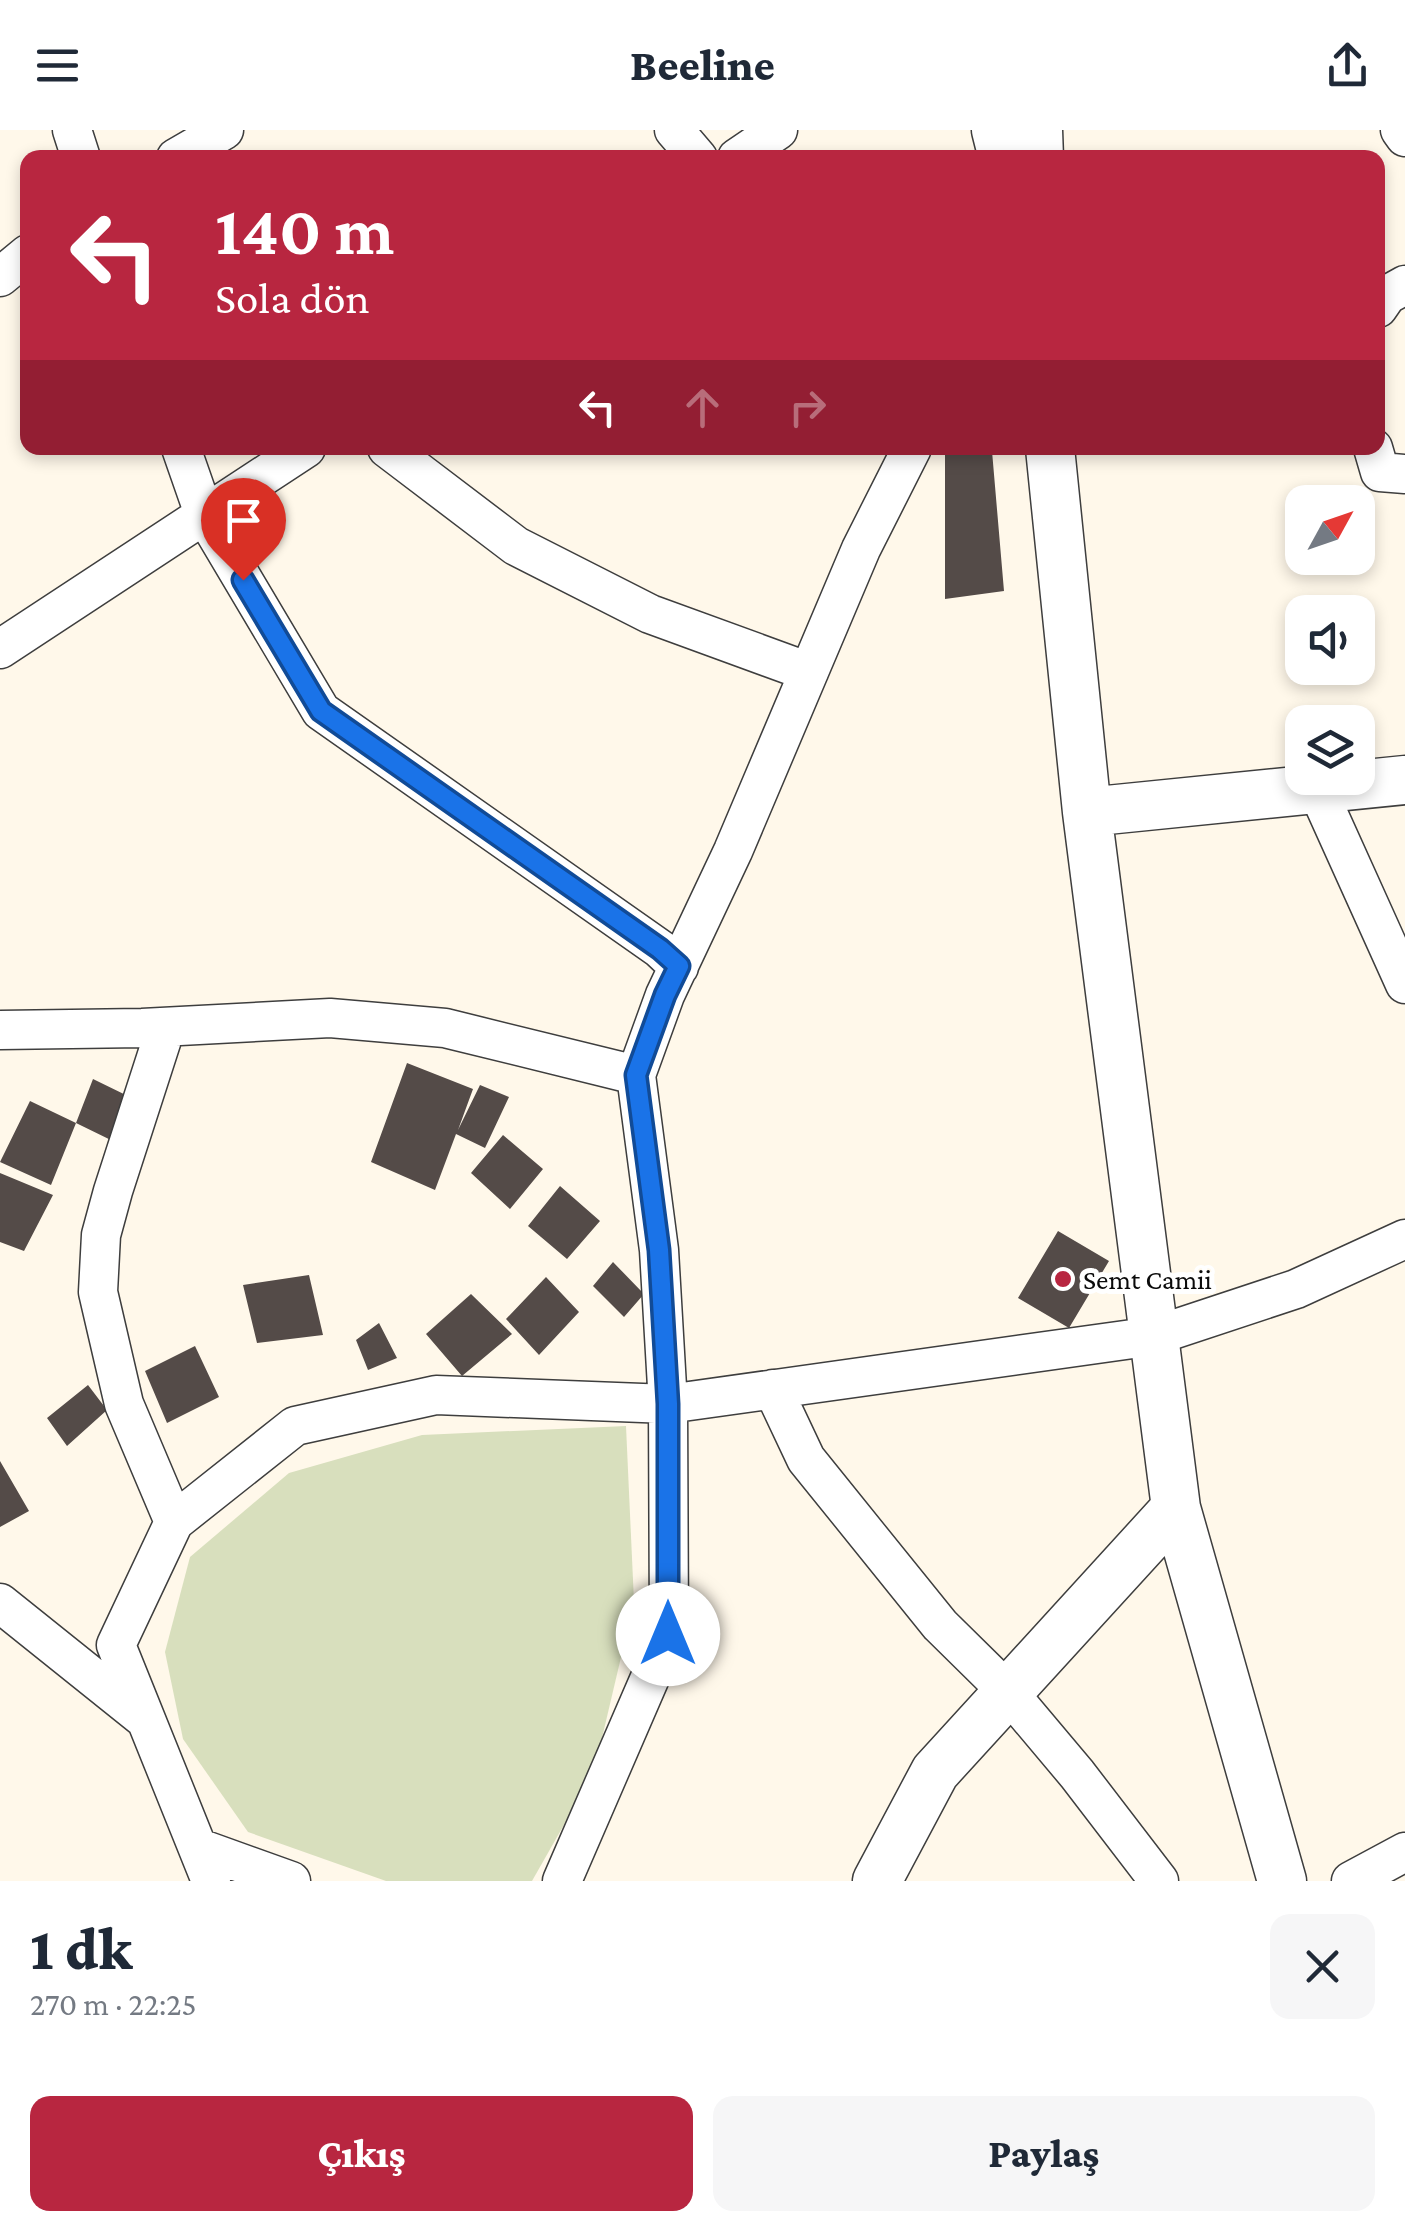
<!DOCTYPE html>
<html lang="tr">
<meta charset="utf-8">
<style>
:root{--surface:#fff;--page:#f6f6f7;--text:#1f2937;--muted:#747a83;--accent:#b82640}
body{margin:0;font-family:"Crimson Pro",serif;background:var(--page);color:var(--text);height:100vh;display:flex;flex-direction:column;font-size:38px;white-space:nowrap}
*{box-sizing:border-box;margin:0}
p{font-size:32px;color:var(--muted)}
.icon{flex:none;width:55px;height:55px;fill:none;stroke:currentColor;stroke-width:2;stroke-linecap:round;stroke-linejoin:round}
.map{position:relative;height:1751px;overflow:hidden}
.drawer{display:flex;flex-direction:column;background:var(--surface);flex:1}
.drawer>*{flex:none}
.banner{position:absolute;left:20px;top:20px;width:1365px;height:305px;border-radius:20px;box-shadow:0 5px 15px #0003;background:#b82640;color:#fff;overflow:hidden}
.needle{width:65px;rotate:50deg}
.fabs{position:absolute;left:1285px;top:355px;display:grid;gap:20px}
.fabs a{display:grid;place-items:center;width:90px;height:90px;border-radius:20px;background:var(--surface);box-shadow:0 5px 15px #0003;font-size:50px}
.pin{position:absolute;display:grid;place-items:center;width:85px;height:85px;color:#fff;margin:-102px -42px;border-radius:50% 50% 50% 0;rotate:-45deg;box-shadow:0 0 10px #0007}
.pin .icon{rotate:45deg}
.me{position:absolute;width:110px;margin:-55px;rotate:0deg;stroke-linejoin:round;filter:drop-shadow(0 0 8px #0008)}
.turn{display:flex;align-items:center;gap:35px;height:210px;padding:0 30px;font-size:45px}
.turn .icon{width:130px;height:130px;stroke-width:2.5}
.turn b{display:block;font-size:70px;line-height:85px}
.lanes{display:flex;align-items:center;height:95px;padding:0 30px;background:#0003;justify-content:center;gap:50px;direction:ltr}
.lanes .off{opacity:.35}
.round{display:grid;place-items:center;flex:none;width:105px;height:105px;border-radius:20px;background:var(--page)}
.summary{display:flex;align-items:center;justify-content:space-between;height:170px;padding:0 30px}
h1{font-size:60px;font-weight:800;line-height:75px}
.button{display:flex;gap:20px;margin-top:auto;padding:20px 30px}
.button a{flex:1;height:115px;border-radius:20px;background:var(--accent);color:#fff;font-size:40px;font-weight:800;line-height:115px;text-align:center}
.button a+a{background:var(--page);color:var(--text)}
header{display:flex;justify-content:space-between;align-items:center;height:130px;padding:0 30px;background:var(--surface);font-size:45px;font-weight:800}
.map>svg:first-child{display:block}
</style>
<header><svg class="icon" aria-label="menu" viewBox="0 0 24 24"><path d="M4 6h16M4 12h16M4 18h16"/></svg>Beeline<svg class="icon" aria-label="share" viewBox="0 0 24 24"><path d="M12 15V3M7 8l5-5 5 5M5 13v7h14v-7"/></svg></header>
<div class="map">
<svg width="1405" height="1751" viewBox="0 0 1405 1751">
<rect width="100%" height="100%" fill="#fff8ea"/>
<path fill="#d8dfbd" d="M626,1296L634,1472L594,1642L532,1751H386L248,1702L183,1609L165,1522L190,1427L289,1343L422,1305Z"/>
<path fill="#544b48" d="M992,321L1004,461L945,469V323Z
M407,933L473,959L458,1000L480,955L509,967L485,1018L456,1004L435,1060L371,1032Z
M93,949L134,969L119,1014L76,993Z
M30,971L76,993L51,1055L0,1032Z
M503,1005L543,1039L510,1079L471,1043Z
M0,1043L53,1065L24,1121L0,1112Z
M560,1056L600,1091L567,1129L528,1096Z
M1058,1101L1109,1131L1069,1198L1018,1168Z
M613,1132L644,1164L624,1187L593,1156Z
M309,1145L323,1205L257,1213L243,1155Z
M546,1147L579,1182L539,1225L506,1189Z
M471,1164L512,1204L462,1246L426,1204Z
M379,1193L397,1228L368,1240L356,1210Z
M195,1216L219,1267L167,1293L145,1241Z
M88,1255L107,1280L67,1316L47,1288Z
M0,1331L29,1381L0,1397Z"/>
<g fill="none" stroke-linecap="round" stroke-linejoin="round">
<defs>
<path id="minor" d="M72,0L81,28
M674,0L698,28
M1400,0L1405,7
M176,28L224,0
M737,28L778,0
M0,147L28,124
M1378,178L1387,165L1405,155
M181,318L204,384L321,581L660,819L679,837
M387,318L516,416L650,484L809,542
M1373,318L1380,342L1405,344
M0,519L306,318
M1317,659L1405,854
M166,897L113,1061L101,1105L98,1162L124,1274L174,1392
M0,900L142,898L330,888L445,898L636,945
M773,1259L806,1329L940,1495L1008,1562L1077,1644L1159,1751
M0,1473L146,1590
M199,1718L291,1751
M211,1751L116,1515L174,1392L295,1296L436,1265L668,1274L1154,1206L1296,1159L1405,1109
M562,1751L669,1504L668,1274L659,1120L636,945L665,865L733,721L861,419L912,318
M1351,1751L1405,1722"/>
<path id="tertiary" d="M996,0L1003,28
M1038,0L1039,28
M1050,318L1087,682L1176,1378L1282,1751
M1087,682L1405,650
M877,1751L935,1642L1176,1378"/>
</defs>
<use href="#minor" stroke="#3e3e3e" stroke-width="41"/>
<use href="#tertiary" stroke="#3e3e3e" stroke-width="51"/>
<use href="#minor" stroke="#fff" stroke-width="38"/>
<use href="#tertiary" stroke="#fff" stroke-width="48"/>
</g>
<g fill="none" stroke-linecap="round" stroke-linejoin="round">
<defs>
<path id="route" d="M243,450L321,581L660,819L679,836L665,865L636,945L659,1120L668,1274V1504"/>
</defs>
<use href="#route" stroke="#114b97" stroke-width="25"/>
<use href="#route" stroke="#1a73e8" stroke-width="18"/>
</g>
<circle fill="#b82640" stroke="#fff" stroke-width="4" cx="1063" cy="1149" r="10"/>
<g text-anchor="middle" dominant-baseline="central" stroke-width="10" stroke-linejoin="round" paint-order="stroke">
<g font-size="28" fill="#0b0b0b" stroke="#fff" text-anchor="start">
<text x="1083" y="1149">Semt Camii</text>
</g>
</g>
</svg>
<div class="fabs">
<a><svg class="needle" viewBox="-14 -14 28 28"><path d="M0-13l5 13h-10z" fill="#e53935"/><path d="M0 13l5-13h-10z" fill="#747a83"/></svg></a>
<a><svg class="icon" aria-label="sound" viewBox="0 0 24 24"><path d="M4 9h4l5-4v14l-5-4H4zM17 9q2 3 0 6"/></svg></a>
<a><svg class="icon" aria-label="layers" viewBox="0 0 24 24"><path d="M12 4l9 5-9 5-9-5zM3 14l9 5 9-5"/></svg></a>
</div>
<div class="pin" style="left:243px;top:450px;background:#d93025"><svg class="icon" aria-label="arrive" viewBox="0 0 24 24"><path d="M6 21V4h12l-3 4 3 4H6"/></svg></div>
<svg class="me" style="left:668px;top:1504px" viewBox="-20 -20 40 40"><circle r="19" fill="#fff"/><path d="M0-13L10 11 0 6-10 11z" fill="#1a73e8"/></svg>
<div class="banner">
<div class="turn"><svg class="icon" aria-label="left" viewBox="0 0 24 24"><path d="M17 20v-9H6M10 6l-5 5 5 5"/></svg><div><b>140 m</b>Sola dön</div></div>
<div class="lanes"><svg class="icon" aria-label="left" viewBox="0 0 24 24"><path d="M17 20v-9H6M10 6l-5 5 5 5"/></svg><svg class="icon off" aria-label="ahead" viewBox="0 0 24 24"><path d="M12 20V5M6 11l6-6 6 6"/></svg><svg class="icon off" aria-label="right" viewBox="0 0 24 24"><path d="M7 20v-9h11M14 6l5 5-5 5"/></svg></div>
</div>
</div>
<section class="drawer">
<div class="summary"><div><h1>1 dk</h1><p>270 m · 22:25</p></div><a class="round"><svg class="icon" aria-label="close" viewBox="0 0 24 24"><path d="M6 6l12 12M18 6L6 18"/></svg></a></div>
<div class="button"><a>Çıkış</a><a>Paylaş</a></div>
</section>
